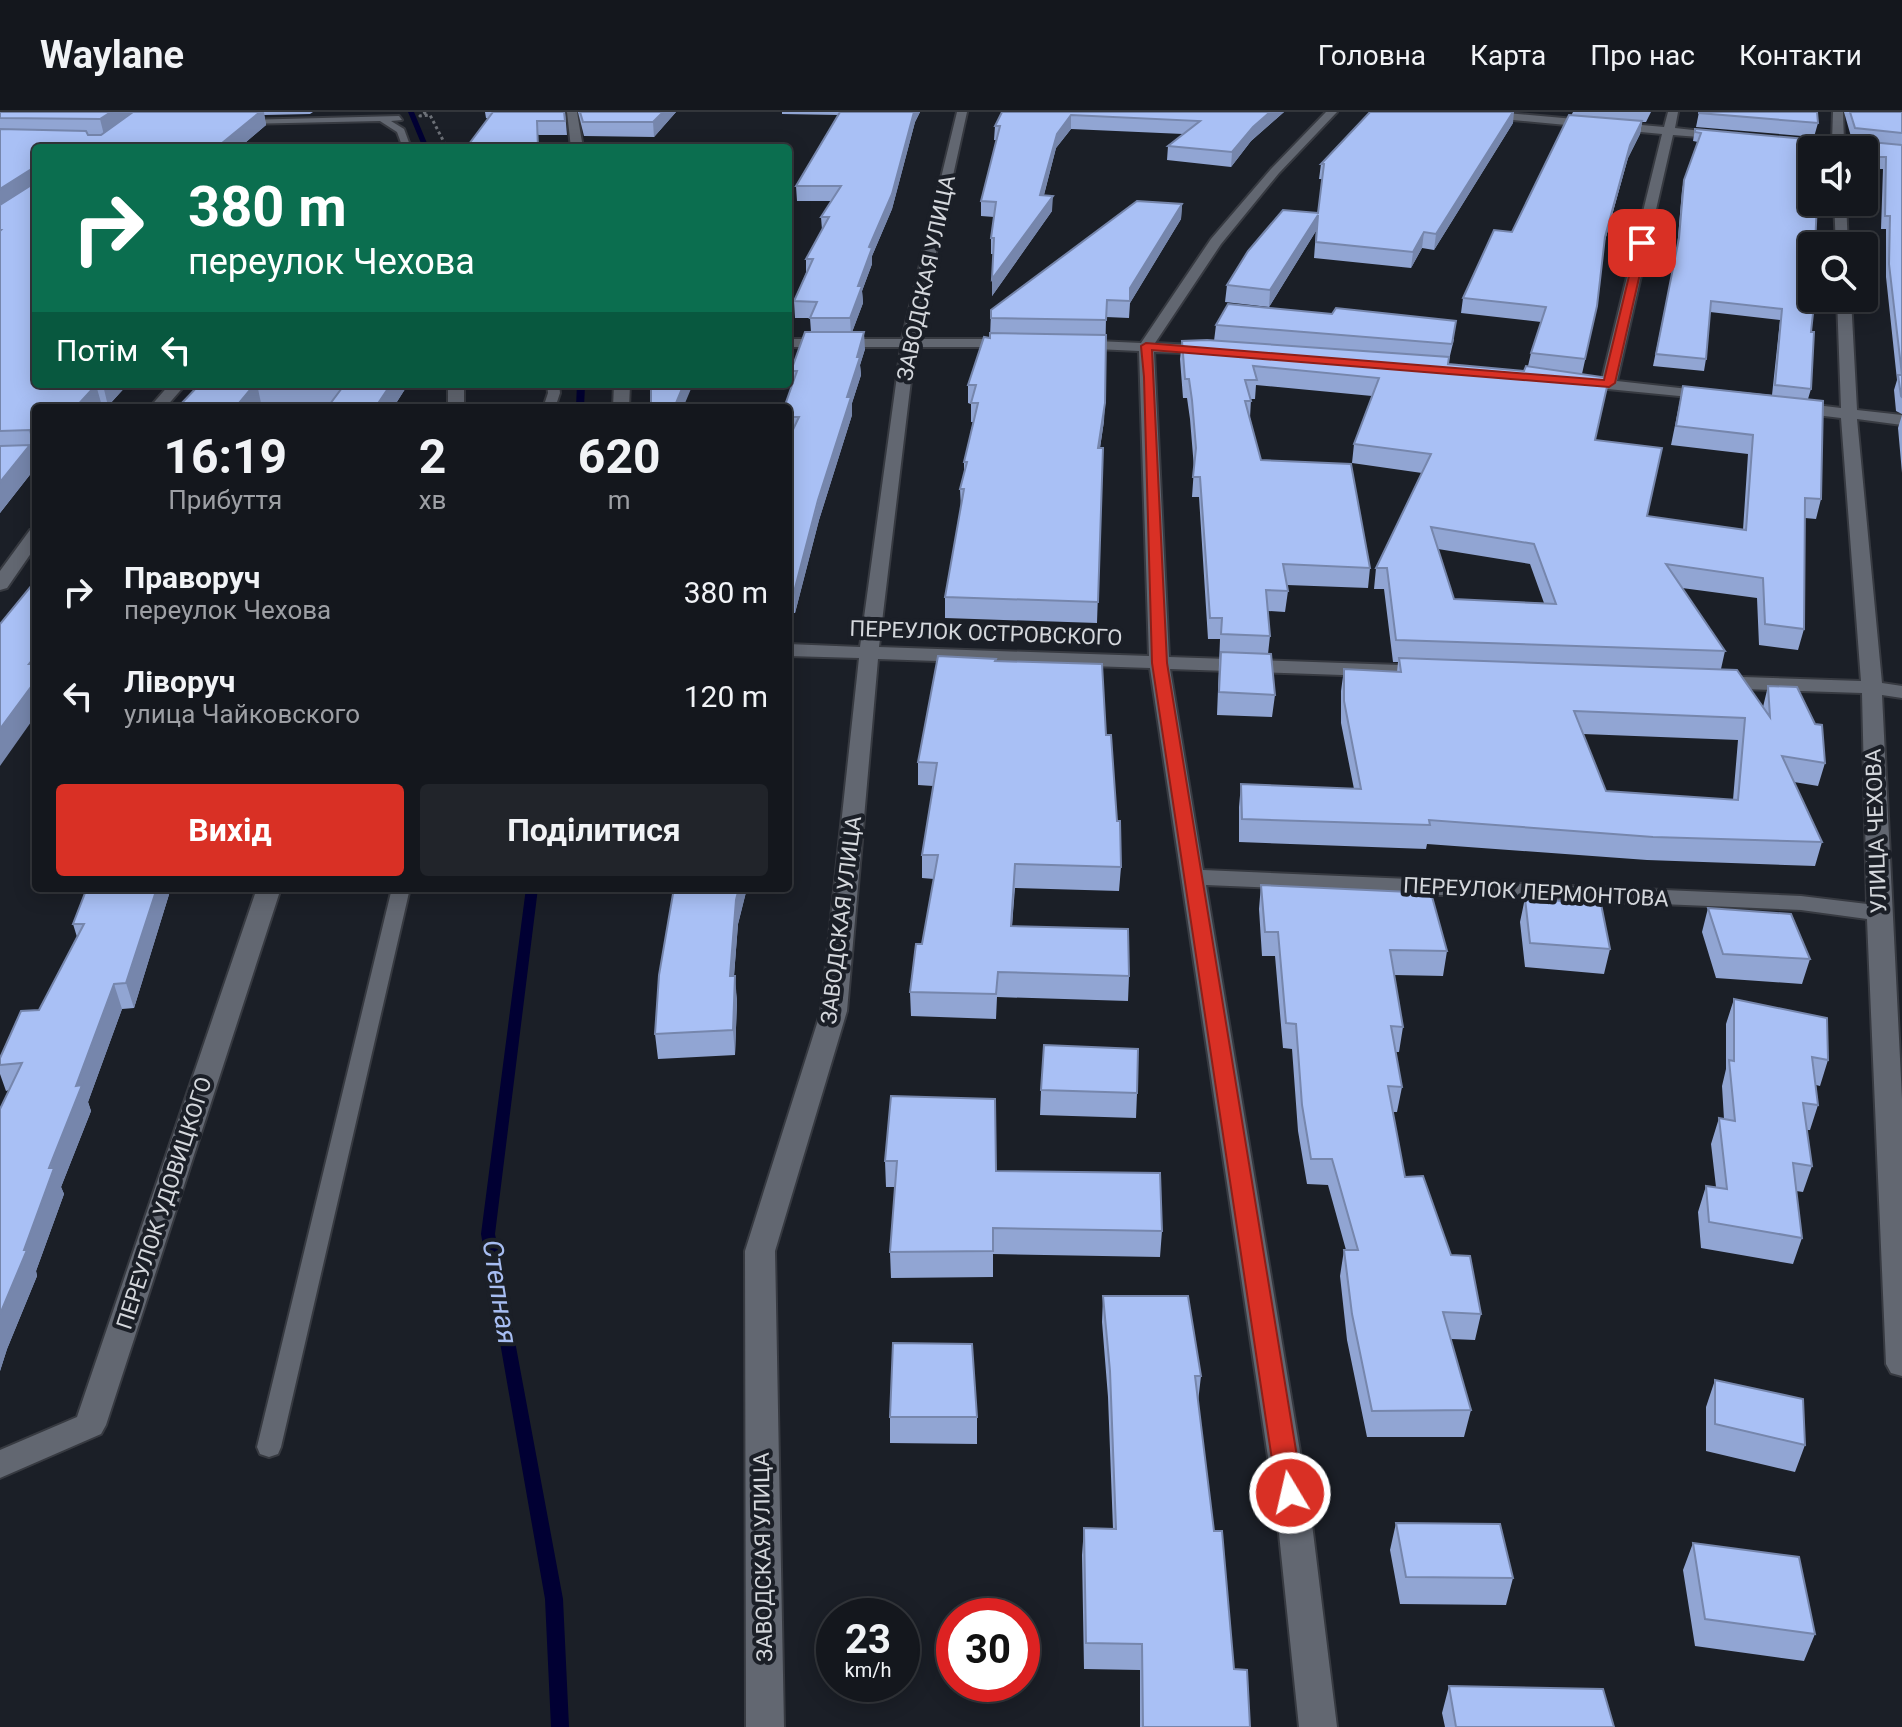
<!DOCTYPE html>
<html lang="uk">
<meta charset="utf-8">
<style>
:root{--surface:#14171d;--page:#21242a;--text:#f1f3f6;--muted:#9d9fa4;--line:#33363b;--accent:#d93025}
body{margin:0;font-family:Roboto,sans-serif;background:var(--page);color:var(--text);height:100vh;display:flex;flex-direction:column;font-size:30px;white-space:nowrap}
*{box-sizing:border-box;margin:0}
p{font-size:26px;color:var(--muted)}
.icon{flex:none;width:44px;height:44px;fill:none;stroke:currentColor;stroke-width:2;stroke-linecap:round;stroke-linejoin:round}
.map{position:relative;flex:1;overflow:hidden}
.side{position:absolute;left:32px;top:292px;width:760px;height:488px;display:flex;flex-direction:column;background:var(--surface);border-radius:8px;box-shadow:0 4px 20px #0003,0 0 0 2px var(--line)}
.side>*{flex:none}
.top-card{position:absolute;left:32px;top:32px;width:760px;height:244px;border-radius:8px;box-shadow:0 4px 20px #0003,0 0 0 2px var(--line);background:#0b6e4f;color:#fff;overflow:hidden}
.fabs{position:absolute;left:1798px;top:24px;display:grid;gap:16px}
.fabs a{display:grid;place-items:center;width:80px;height:80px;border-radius:8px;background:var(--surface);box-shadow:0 4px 20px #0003,0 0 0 2px var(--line);font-size:40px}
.speed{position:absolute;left:816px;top:1486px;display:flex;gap:16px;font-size:40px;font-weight:700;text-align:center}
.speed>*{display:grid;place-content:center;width:104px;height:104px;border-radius:50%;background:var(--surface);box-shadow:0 4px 20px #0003,0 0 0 2px var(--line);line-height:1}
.speed small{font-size:20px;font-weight:400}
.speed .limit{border:12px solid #d22;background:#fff;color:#111}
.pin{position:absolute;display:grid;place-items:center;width:68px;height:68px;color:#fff;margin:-34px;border-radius:16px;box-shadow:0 4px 12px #0006}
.me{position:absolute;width:88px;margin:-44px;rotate:351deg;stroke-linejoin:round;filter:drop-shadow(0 0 6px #0008)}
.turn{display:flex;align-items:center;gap:28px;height:168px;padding:0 24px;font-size:36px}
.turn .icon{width:104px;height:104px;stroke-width:2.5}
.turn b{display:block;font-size:56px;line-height:68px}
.then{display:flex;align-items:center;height:76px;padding:0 24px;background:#0003;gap:16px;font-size:30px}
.eta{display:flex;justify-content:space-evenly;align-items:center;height:136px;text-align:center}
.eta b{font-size:48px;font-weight:700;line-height:56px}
.primary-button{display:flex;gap:16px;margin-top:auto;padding:16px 24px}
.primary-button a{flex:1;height:92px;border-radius:8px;background:var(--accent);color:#fff;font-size:32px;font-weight:700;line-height:92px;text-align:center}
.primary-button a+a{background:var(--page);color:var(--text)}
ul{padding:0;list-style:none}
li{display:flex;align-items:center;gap:24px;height:104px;padding:0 24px}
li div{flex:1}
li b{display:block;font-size:30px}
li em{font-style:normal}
header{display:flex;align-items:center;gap:48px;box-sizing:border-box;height:112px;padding:0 40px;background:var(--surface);border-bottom:2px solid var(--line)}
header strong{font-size:38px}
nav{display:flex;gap:44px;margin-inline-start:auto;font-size:28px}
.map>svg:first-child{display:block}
</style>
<header>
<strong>Waylane</strong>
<nav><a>Головна</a><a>Карта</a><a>Про нас</a><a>Контакти</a></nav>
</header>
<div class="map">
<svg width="1902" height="1615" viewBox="0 0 1902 1615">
<rect width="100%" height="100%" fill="#1b1f27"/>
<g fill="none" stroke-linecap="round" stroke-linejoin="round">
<path fill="#010033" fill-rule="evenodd" d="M408,0H414L429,36H423Z
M577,272H585L584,296H576Z
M526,776H538L495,1122L563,1487L569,1615H551L545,1487L481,1122Z"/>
<defs>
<path id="lane" d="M399,4L402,8L391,9L404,17L411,36H403L397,20L380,9L242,12L238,10L242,8Z
M547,272H559L560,281L555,296H543L548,281Z
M392,776H410L281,1335L278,1342L269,1345L260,1342L257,1335Z"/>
<path id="street" d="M567,0H577L583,36H571Z
M957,0H967L917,227H1014L1021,231L1014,235H915L879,535L1149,544L1139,239L1074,236L1067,232L1074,228L1141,231L1211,127L1271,57L1326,0H1337L1279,61L1221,132L1155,231L1213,234L1220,238L1213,242L1154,240L1169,545L1429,554L1439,560L1429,566L1170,557L1203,758L1801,784L1867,792L1862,581L1714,576L1704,570L1714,564L1861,569L1841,306L1791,300L1783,295L1791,290L1841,296L1837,186H1851L1857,298L1902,303V313L1857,307L1882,571L1902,574V586L1882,583L1902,987V1264L1891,1261L1886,1252L1867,807L1801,798L1206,773L1312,1412L1337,1615H1299L1278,1412L1150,556L878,547L847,899L775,1139L784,1615H746L745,1139L821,899L859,546L788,544V532L860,535L901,235H788V227H902Z
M1455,0H1495L1664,15L1668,0H1678L1675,16L1729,22V26L1725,27L1673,23L1617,269L1715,280L1720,282V288L1577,274L1569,269L1577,264L1602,267L1662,22L1460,3Z
M1833,0H1843L1844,31L1902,36V42L1832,38L1779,29L1785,26L1832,30Z
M1834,90H1846L1848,134H1836Z
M170,272H186L165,296H149Z
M448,272H464V296H448Z
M614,272H630L629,296H613Z
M36,417V434L7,476L0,478V459L30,418Z
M257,776H281L106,1313L101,1322L0,1366V1338L77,1305Z"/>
</defs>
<use href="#lane" stroke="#373a41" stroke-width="4"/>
<use href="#street" stroke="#373a41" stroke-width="4"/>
<path stroke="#6c7077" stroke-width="3" stroke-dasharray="3 3" stroke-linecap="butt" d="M426,0L420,4L430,3L447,36"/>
<use href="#lane" fill="#626771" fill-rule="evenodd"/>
<use href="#street" fill="#626771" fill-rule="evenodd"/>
</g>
<path fill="#91a5d3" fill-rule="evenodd" d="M0,0H313L310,2L264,3L266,13L239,36H36V272H128L108,294H102L100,296H36V341L35,339H32L36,355L0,401Z
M485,0H565L567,23H539L486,6Z
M578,0H676L654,25L584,24Z
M782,0H920L915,10L892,97L872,144V152L862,179L863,191L852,220L865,237L860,253L861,263L852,291V303L819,408L795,501H788V328L790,324H788V296L792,274L791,259L811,220L810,206H795L794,189L806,161V147L822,118L821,105L831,89H797L796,74L838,3L782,2Z
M1002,0H1284L1251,29L1231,55L1167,48L1168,34L1183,22L1071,17L1056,36L1044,83L1052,99L992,184L993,142H991V126L994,105L981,104V89L997,28H994L995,14Z
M1573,0H1651L1646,10H1642L1640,22L1628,46L1604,132L1597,194L1582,262L1595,328L1647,404L1743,418L1748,342L1671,333L1683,274L1772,283L1780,208L1710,200L1706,247L1704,259L1653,254L1677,137L1682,78L1684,68L1698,30L1693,29L1695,17L1817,28L1811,192V277L1808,287L1821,387L1816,407L1805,406L1804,517L1798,538L1759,533L1757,486L1682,476L1725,539L1721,557L1763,595L1768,574L1825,651L1818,674L1794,670L1822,730L1815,754L1647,748L1427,732L1426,737L1239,730V695L1241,672L1354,677L1341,611V579L1344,557L1397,560L1398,550H1393L1384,477H1374L1376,456L1422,361L1352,351L1354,332L1372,284L1256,273L1255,287H1251L1250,306L1261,348L1370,456L1368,476L1287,473L1288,479L1285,500L1268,499L1270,524L1268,542L1275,583L1272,605L1217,603L1220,527H1208L1199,385H1192L1194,356L1190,307L1187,286H1183L1180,247L1182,229H1214L1216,213L1454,227L1448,252L1524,259L1528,254L1531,241L1541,210L1461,201L1463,186L1512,120ZM1438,437L1530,452L1544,491L1454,487ZM1583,622L1738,628L1733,688L1606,679Z
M1699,0L1818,11L1814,25L1696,15Z
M1844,0H1902V302L1896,299L1894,278L1897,268L1886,165V117H1881L1883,57H1876V44L1864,42V38H1857L1860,29L1899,33L1852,28Z
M1513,11L1434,138L1422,136L1411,156L1314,146L1316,119L1269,195L1225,190L1227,173L1318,101L1322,67H1319L1321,52Z
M1182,92L1181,107L1130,191L1129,206L1106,205L1104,309L1100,336H1103L1097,511L945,506V485L961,397L960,377L964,362V350L973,310H971V292L968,291V273L990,226L991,198Z
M200,272H406L407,274L393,296H327L330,291H261L257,296H177Z
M1902,303V361L1898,316Z
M996,549L1106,623L1121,755L1119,779L1015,776L1012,814L1129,864L1128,889L997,885L996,907L911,904L910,880L922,832L934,767L922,766V743L933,674L918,673V650Z
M1261,773L1447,839L1443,864L1394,863L1403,915L1399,940H1395L1402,975L1397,1000H1393L1405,1065L1451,1143L1481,1202L1475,1228L1451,1227L1471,1298L1464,1325H1367L1347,1228L1340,1164L1344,1138H1346L1328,1073L1307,1072L1298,1019L1292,937L1283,936L1275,844H1262L1259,797Z
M87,776H171L134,896L122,897L88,990L91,999L61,1075L64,1082L36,1159L37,1164L7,1237L0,1259V997L9,978L6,979L0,962V946L39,898L77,825L73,812Z
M674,776H747L738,812L734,864L737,889L735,943L658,947L655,922Z
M1525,786L1610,837L1604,862L1525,855L1520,810Z
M1708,796L1810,847L1802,872L1716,866L1702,820Z
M1734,887L1828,948L1820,974L1816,973L1818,993L1810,1018H1807L1812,1054L1803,1080L1796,1079L1802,1126L1793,1152L1701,1136L1698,1100L1706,1074L1716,1075L1711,1032L1719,1006L1724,1007L1722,974L1726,957V912Z
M1041,978L1137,981L1136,1006L1040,1003Z
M891,984L996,1059L1162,1119L1160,1145L993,1142V1165L891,1166L890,1140L895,1075H886L885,1049Z
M1103,1184L1201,1264L1198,1290L1214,1419L1234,1557L1250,1615H1140V1558L1084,1557L1082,1443L1084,1416L1113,1417L1108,1285L1102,1210Z
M1715,1268L1805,1333L1795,1360L1706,1339V1295Z
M890,1305H977V1332L890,1331Z
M1396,1411L1513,1466L1506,1493L1400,1492L1390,1438Z
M1693,1431L1815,1522L1804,1549L1695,1534L1683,1458Z
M1449,1574L1614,1615H1445L1442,1601Z"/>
<path fill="#7686ac" d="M111,0H137L104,23L100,7Z
M260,0H264L266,13L239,36H216Z
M663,0H676L654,25L653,10Z
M914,0H920L915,10L892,97L872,144V152L862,179L863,191L851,223L850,206L869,135Z
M1270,0H1284L1251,29L1231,55L1232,40L1253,15Z
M1513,0H1514L1513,11L1434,138L1436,122Z
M1071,3V17L1056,36L1040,98V83L1057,22Z
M1642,9L1640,22L1628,46L1602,139L1605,125L1630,33Z
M30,58L34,74L0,97V77Z
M1053,84L1052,99L992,184V167Z
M1182,92L1181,107L1130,191V176Z
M1318,103L1316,119L1269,195L1270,178Z
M1424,120L1422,136L1411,156L1413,140Z
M864,220L865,237L860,253L861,263L852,291V303L819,408L795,501L794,480Z
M104,272H128L108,294L103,273Z
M255,272H257L261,291L257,296H235Z
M391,272H406L407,274L393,296H375Z
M684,272H693L683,296H674Z
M96,273L102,294L100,296H75Z
M1105,291L1104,309L1097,355L1098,336Z
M30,333L36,355L0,401V370Z
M36,543V603L0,654V617L29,552Z
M157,776H171L134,896L126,871Z
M739,776H747L738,812L732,889L730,864L736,788Z
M735,864L737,889L735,943L733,918Z
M114,872L122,897L88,990L91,999L61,1075L64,1082L36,1159L37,1164L7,1237L0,1259V1202L24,1138L76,974Z"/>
<path fill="#a9c0f5" stroke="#7686ac" stroke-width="2" fill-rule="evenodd" d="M0,0H111L100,7L0,6Z
M133,0H260L216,36H36V272H104L103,273H96L75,296H36V327L33,330L30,318L0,319V119L1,118H0V93L33,72L34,58H30L0,77V17L86,19L88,23H101Z
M493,0H564L565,9H537L538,36H466Z
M580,0H663L653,10H583Z
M840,0H914L892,82L869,135L872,136L858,174H862L850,206H810L817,190L794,189L813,147H806L829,105H821L841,74H796Z
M1002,0H1270L1253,15L1232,40L1168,34L1200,9L1071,3L1057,22L1040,83L1053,84L992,167L994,126H991L996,90L981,89L1000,14H995Z
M1370,0H1513L1436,122L1424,120L1413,140L1316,130L1318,103L1270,178L1227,173L1248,139L1283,98L1318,101L1324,52H1321Z
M1699,0H1817L1818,11L1699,1Z
M1850,0H1902V21L1855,16Z
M1569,3L1642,9L1630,33L1605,125L1597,194L1585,247L1531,241L1546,195L1463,186L1494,118L1512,120Z
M1695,17L1817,28V38H1812V90H1817L1815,134H1812L1811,192H1814L1811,220H1814L1811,277L1775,273L1782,197L1711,189L1706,247L1656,242L1679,126L1684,68L1701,21L1695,20Z
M1860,29L1902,33V285L1901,284L1898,263H1902L1889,152L1890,104H1885L1886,45H1879V32Z
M1137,89L1182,92L1130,176V189L1107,188L1106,208L991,206V198Z
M1228,192L1332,202L1336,196L1456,209L1452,232L1216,213Z
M805,220H864L857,245H860L847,285H851L818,388L794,480H788V328L799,305H788V296H784L797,259H791Z
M990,221L1106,223L1105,291L1098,336H1103L1098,490L945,485L964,377H960L967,350H964L978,291H971L976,273H968L984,225L990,226Z
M1207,228L1449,245L1448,252L1524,259L1526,254L1609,266L1595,328L1662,336L1647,404L1746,418L1753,323L1676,314L1683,274L1823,289L1821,387L1805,386L1804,517L1765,512L1763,466L1666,452L1725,539L1396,528L1387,456H1376L1431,342L1354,332L1379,266L1253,254L1257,268H1245L1251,289H1245L1261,348L1351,352L1370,456L1283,452L1288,479L1266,478L1270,524L1221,522L1222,506H1210L1200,365H1193L1196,336L1192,288L1189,267H1185L1182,229ZM1431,415L1534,432L1556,492L1454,487Z
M200,272H255L235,296H177Z
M345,272H391L375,296H327Z
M651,272H684L674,296H651Z
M30,333L0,370V334Z
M36,468V543L29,552H36V568L0,617V512Z
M1221,540L1271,542L1275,583L1219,580Z
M938,544L996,547L995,549L1102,552L1106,623H1111L1117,709H1120L1121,755L1015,752L1011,814L1128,817L1129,864L998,860L996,882L910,880L916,832H922L938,743H922L937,651L918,650Z
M1399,546L1737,558L1770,605L1768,574L1797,575L1815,612L1822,613L1825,651L1782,644L1822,730L1653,725L1429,708L1430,713L1242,707L1241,672L1361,677L1344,589V557L1401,560ZM1574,599L1745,606L1738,688L1606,679Z
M1261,773L1431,781L1447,839L1390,838L1403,915L1391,914L1402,975L1388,974L1405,1065L1423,1064L1451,1143L1470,1144L1481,1202L1443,1200L1471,1298L1372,1299L1352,1202L1344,1138H1358L1332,1047H1311L1302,993L1296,912L1286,911L1278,820H1265Z
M87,776H157L126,871L114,872L76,974L82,973L49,1056H54L24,1138H27L0,1202V997L22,951L0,953V946L21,899L39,898L84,812H73Z
M674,776H739L736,788L730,864H735L733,918L655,922L659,863Z
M1525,786L1601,792L1610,837L1530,831Z
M1708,796L1791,802L1810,847L1723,842Z
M1734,887L1827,906L1828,948L1812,945L1818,993L1803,991L1812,1054L1793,1051L1802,1126L1709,1110L1706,1074L1727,1077L1719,1006L1735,1009L1729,948L1734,949Z
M1044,933L1138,937L1137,981L1041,978Z
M891,984L995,987L996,1059L1160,1061L1162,1119L993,1116V1139L890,1140L897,1049H885Z
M1103,1184H1188L1201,1264H1195L1214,1419H1222L1234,1557L1247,1558L1250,1615H1143L1142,1532L1086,1531L1084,1416L1116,1417L1110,1259Z
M893,1231L972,1232L977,1305H890Z
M1715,1268L1803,1287L1805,1333L1715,1312Z
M1396,1411L1500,1412L1513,1466L1406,1465Z
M1693,1431L1799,1445L1815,1522L1705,1507Z
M1449,1574L1603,1577L1614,1615H1456Z"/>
<path fill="#d93025" stroke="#8d1f18" stroke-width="2" d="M1642,128L1647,131L1615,271L1609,275L1152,238L1167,551L1303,1381L1299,1388L1290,1391L1281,1388L1277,1381L1152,551L1144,265L1141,234L1146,231L1604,268L1637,131Z"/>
<g text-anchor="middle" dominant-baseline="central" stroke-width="8" stroke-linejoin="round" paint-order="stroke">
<g font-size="22" fill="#d4d7dc" stroke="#1b1f27">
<text transform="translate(926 166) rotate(-78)">ЗАВОДСКАЯ УЛИЦА</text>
<text transform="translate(986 521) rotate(2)">ПЕРЕУЛОК ОСТРОВСКОГО</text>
<text transform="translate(1876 719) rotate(-92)">УЛИЦА ЧЕХОВА</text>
<text transform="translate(1536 780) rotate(3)">ПЕРЕУЛОК ЛЕРМОНТОВА</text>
<text transform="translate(841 808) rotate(-83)">ЗАВОДСКАЯ УЛИЦА</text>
<text transform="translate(164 1091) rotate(-72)">ПЕРЕУЛОК УДОВИЦКОГО</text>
<text transform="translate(763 1445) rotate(-91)">ЗАВОДСКАЯ УЛИЦА</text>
</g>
<g font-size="28" font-style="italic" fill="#a7bdf2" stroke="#1b1f27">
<text transform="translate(500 1180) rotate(81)">Степная</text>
</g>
</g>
</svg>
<div class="fabs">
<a><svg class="icon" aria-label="sound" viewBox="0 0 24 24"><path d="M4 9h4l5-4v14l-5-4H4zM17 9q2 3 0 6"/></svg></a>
<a><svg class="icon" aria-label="search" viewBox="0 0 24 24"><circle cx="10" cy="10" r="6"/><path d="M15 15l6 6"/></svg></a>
</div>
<div class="speed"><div>23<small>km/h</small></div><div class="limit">30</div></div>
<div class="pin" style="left:1642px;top:131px;background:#d93025"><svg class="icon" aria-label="arrive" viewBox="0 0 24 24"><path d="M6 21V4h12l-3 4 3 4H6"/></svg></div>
<svg class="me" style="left:1290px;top:1381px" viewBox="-20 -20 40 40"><circle r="17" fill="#d93025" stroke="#fff" stroke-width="3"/><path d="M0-11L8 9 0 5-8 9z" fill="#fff"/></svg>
<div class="top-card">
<div class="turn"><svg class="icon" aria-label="right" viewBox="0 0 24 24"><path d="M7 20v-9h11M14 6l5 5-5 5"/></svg><div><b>380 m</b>переулок Чехова</div></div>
<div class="then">Потім<svg class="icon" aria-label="left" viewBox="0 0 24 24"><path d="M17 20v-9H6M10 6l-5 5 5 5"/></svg></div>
</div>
<section class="side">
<div class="eta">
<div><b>16:19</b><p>Прибуття</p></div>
<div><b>2</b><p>хв</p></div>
<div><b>620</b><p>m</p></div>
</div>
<ul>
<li><svg class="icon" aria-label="right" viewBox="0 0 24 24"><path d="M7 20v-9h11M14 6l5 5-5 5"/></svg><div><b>Праворуч</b><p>переулок Чехова</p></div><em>380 m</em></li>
<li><svg class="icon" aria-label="left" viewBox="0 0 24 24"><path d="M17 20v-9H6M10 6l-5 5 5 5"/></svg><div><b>Ліворуч</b><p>улица Чайковского</p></div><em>120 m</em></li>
</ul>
<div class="primary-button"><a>Вихід</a><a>Поділитися</a></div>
</section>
</div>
